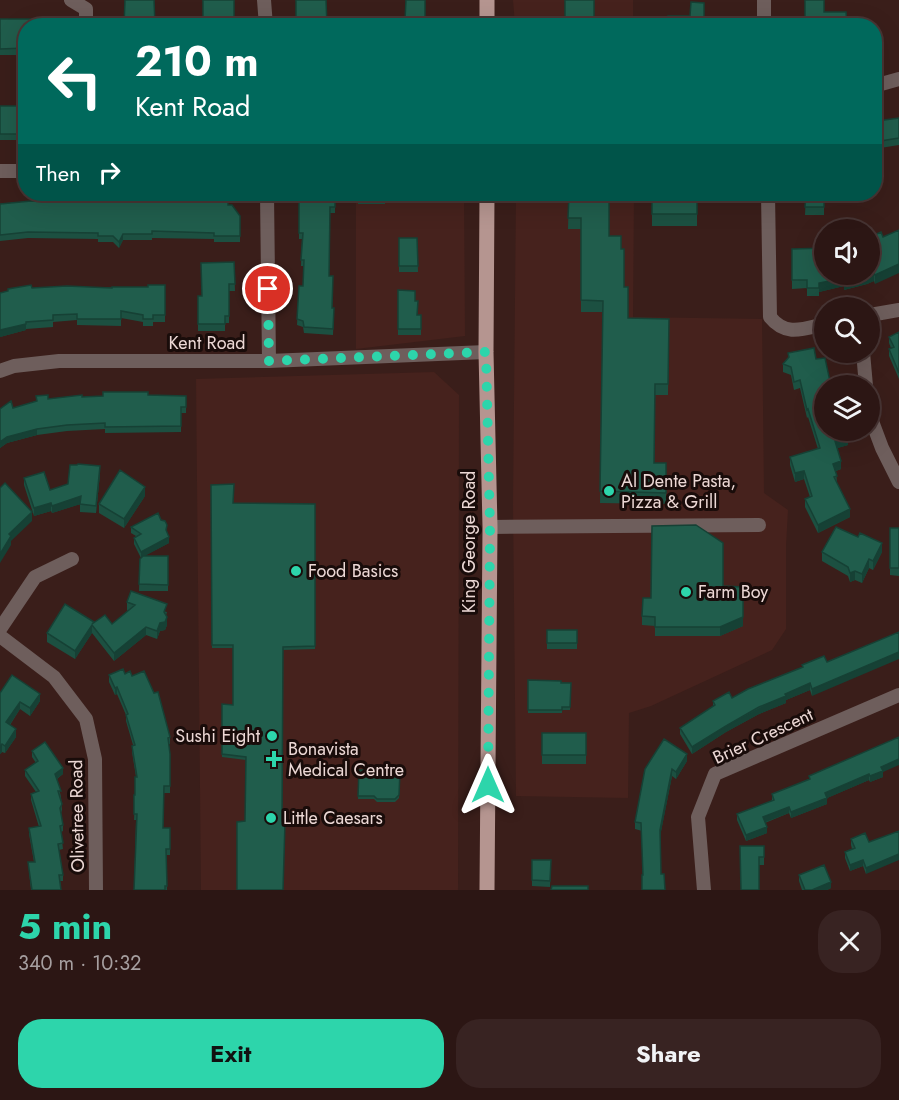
<!DOCTYPE html>
<meta charset="utf-8">
<style>
:root{--surface:#2c1614;--page:#382322;--text:#f1f3f6;--muted:#a69fa0;--line:#483534;--accent:#2dd5ab}
body{margin:0;font-family:Jost,sans-serif;background:var(--page);color:var(--text);height:100vh;display:flex;flex-direction:column;font-size:22px;white-space:nowrap}
*{box-sizing:border-box;margin:0}
p{font-size:20px;color:var(--muted)}
.icon{flex:none;width:33px;height:33px;fill:none;stroke:currentColor;stroke-width:2;stroke-linecap:round;stroke-linejoin:round}
.map{position:relative;height:890px;overflow:hidden}
.drawer{display:flex;flex-direction:column;background:var(--surface);flex:1}
.drawer>*{flex:none}
.banner{position:absolute;left:18px;top:18px;width:864px;height:183px;border-radius:24px;box-shadow:0 6px 24px #0002,0 0 0 2px var(--line);background:#00695c;color:#fff;overflow:hidden}
.buttons{position:absolute;left:814px;top:219px;display:grid;gap:12px}
.buttons a{display:grid;place-items:center;width:66px;height:66px;border-radius:50%;background:var(--surface);box-shadow:0 6px 24px #0002,0 0 0 2px var(--line);font-size:30px}
.pin{position:absolute;display:grid;place-items:center;width:51px;height:51px;color:#fff;margin:-26px;border:3px solid #fff;border-radius:50%;box-shadow:0 2px 6px #0007}
.me{position:absolute;width:66px;margin:-33px;rotate:0deg;stroke-linejoin:round;filter:drop-shadow(0 0 4px #0008)}
.turn{display:flex;align-items:center;gap:21px;height:126px;padding:0 18px;font-size:27px}
.turn .icon{width:78px;height:78px;stroke-width:2.5}
.turn b{display:block;font-size:42px;line-height:51px}
.then{display:flex;align-items:center;height:57px;padding:0 18px;background:#0003;gap:12px;font-size:22px}
.round{display:grid;place-items:center;flex:none;width:63px;height:63px;border-radius:24px;background:var(--page)}
.headline{display:flex;align-items:center;justify-content:space-between;height:102px;padding:0 18px}
h1{font-size:36px;font-weight:700;line-height:45px;color:var(--accent)}
.cta{display:flex;gap:12px;margin-top:auto;padding:12px 18px}
.cta a{flex:1;height:69px;border-radius:24px;background:var(--accent);color:#111;font-size:24px;font-weight:700;line-height:69px;text-align:center}
.cta a+a{background:var(--page);color:var(--text)}
.map>svg:first-child{display:block}
</style>
<div class="map">
<svg width="899" height="890" viewBox="0 0 899 890">
<rect width="100%" height="100%" fill="#3a1e1a"/>
<path fill="#46221d" d="M513,0H633V25H515Z
M356,194H464L465,336L356,349Z
M516,194H634L633,317L762,319L764,493L788,510L786,546V629L772,650L651,706L629,713L628,798L516,796L513,505Z
M434,372L459,395L458,890H201L196,379Z"/>
<g fill="none" stroke-linecap="round" stroke-linejoin="round">
<path stroke="#6e5e5c" stroke-width="14" d="M71,0L86,9V26
M264,0L266,26
M764,0V26
M874,86L899,79
M0,171H26
M267,194L269,361
M768,194L770,317C786,337 803,329 825,324
M870,315L899,310
M863,352L866,386
M0,371L14,366L59,361H269L486,352
M870,416L882,448L899,482
M490,527L759,525
M0,629L35,577L72,559
M0,636L54,677L86,719L95,759L96,890
M704,890L698,817L715,774L899,695"/>
<path stroke="#b59590" stroke-width="15" d="M487,0V26
M487,194L486,352L490,527L487,890"/>
</g>
<path fill="#1c5041" d="M0,19L26,26V55H0Z
M0,106H26V140H0Z
M899,118V145L874,149V126H877V121Z
M299,194H335V213H330L329,276L332,308H334L333,335L304,333L303,327L297,325L299,286H303L304,266H301L302,239H299Z
M358,194H385V204H358Z
M569,194L621,249L624,287L628,318L669,319L668,395H655L654,463H666V504L600,503L603,312H581V229H568Z
M652,194H697V226H652Z
M806,194H840V199H824V215H805Z
M0,204L228,205L240,216V242H214V239L152,238V240H123L119,248L113,242H98V239L28,238L0,241Z
M881,232L875,284L874,281L867,284L844,290V286L819,292V296H807V288L792,289V249L825,274Z
M399,238H417L418,272H399Z
M234,262L235,291H229V323H225V331H198V296H202Z
M165,285V322H153V326H143V322L121,318V326L77,325V320L53,322V327L26,329V330L0,337L32,288L148,287Z
M398,290L415,301L417,315H421V335H398Z
M899,332V379L889,356V349L891,348L889,343V337Z
M788,353L816,359L848,445L837,448L841,469L836,471L837,483L850,517L818,533L805,507V499L810,497L804,479L795,482L790,465V457L818,449L808,417L807,418L800,388L794,390L791,375L783,372V364L788,358Z
M148,395L186,396V413H181V432L105,433V429L67,431L37,435L7,443L0,448V409L13,408L36,401V396L48,399Z
M100,474L96,513L80,512V504L52,513L51,511L34,516L24,485V478L50,490Z
M211,485L233,503L315,504V649L283,650L245,821L246,760L222,757V704L233,705V648H212Z
M145,496L124,528L99,513V504Z
M131,527L167,532L169,543L144,556H168V591H139L140,559L141,558L134,544V538L136,536L131,533Z
M890,528H899V576L890,575Z
M822,552H882L873,570L869,568L862,583L855,580L850,582L848,576L822,561Z
M723,586L743,587V626L720,636H655V626L642,625V616L651,598Z
M127,602L167,612L166,615L167,625L165,630L160,631L157,639L146,635L114,661L92,633L75,659L47,642V633L94,622L112,624L128,611L127,610Z
M547,630H577V649H547Z
M824,656L812,696L810,690L786,700V703L759,714L726,732L692,754L680,734V728L713,707V701L732,698L802,667V665Z
M125,674L170,737V744H168L170,754V793H164L163,828H170V855H166L167,890H134L136,820H134L136,777L132,752L133,745L126,721V715L117,694L115,695L109,682V675Z
M528,680L571,683L570,710H562V713H528Z
M0,693L40,701L30,716L20,709L10,725L16,737L5,753L2,752L0,754Z
M542,733H586V764H542Z
M32,751L63,774L57,779L61,797L62,810L61,813L63,825V831L61,832L63,849L59,850L63,875V881H60L61,890H31L28,862H34L29,834V828L39,827L31,800V794L36,792L25,776V770L36,763L32,757Z
M687,761L676,779L672,776L660,836L635,829V822L645,769Z
M359,770L400,771L399,798L395,802H377L374,799H358Z
M883,772V777L870,782L869,780L827,798V804L791,818L789,813L765,823L767,833L746,841L737,820V814L772,801V794L809,779V776Z
M851,839L869,842L866,874L863,866L850,871L845,858V852L852,849L851,845Z
M764,846V865H759L741,890Z
M532,860H551L550,887L532,886Z
M799,875L831,888L827,890H802L799,881Z"/>
<path fill="#164135" d="M123,234V240L119,248V242Z
M899,264V273L875,284V275Z
M874,273V281L867,284L844,290V281Z
M844,278V286L819,292V283Z
M26,324V330L0,337V330Z
M37,429V435L7,443L0,448V442L7,437Z
M848,437V445L835,449V441Z
M841,461V469L833,472V464Z
M100,466V474L96,513V506Z
M804,471V479L795,482V473Z
M145,487V496L124,528V519Z
M81,496V504L52,513V506Z
M51,503V511L34,516V508Z
M850,509V517L818,533V525Z
M32,512V521L11,541V545L0,563V554L9,534Z
M169,537V543L141,558V552Z
M882,543V552L873,570V561Z
M869,559V568L862,583V574Z
M855,571V580L850,582V573Z
M167,617V625L165,630L160,631L157,639V631L160,623Z
M743,617V626L720,636V627Z
M92,625V633L75,659V651Z
M146,627V635L114,661V653Z
M899,652V659L812,696V689Z
M810,683V690L786,700V703L759,714L726,732L692,754V747L726,726L785,694Z
M117,687V694L115,695V688Z
M40,694V701L30,716V708Z
M20,702V709L6,730V722Z
M16,729V737L5,753V746Z
M2,744V752L0,754V747Z
M687,754V761L676,779V772Z
M899,759V765L883,772V777L870,782V776L881,767Z
M63,768V774L55,780V774Z
M672,769V776L660,837V830Z
M869,774V780L825,799V793Z
M827,798V804L791,818V812Z
M789,807V813L763,823V817Z
M767,827V833L746,841V835Z
M899,854V860L866,874V868Z
M863,860V866L850,871V865Z
M831,882V888L827,890H812Z"/>
<path fill="#205d4c" stroke="#164135" stroke-width="1.5" d="M125,0H154L155,25L124,26Z
M203,0H234V26H203Z
M296,0H326L327,26H296Z
M406,0H425V26H397V20H405Z
M565,0H594V26H565Z
M805,0H824V12H846L847,26H805Z
M691,2L704,3V19H720V24L739,25V26H644V23H668V16H690Z
M0,19H53V23L56,26H26V48L0,49Z
M0,106H26V134H0Z
M899,118V138L874,142V126L878,125L877,121Z
M299,194H335V207H330L329,276H333L332,308H334L333,329L304,327L303,321L297,319L299,286H303L304,260H301L303,233H299Z
M358,194H385V195H358Z
M569,194H609V236H621V249H624V287H628V318L669,319L668,384H655L654,463H666V493L600,491L603,301L581,300V218H568Z
M652,194H697V214H652Z
M806,194H824V207H805Z
M31,201L228,202V205H232L240,216V236H214V233L152,231V234H123L119,242L113,236H98V233L28,232L0,235V204Z
M899,230V264L875,275L874,273L870,274V237L881,232L883,237Z
M399,238H417L418,266H399Z
M825,248V274H870L844,281V278L819,283V288H807V280H792V249Z
M234,262L235,284H229V316H225V324H198V296H202L201,263Z
M31,285L32,288L67,286L112,288V287H148V285H165V315H153V319H143V315L121,311V319H77V314L53,315V320L26,322V324L0,330V293L8,291V289Z
M398,290L415,291V301H418L417,315H421V329H398Z
M899,332V373L889,349L894,347L889,337Z
M814,348L816,359L825,358L831,386H825V430H846L848,437L835,441L841,461L833,464L837,476L834,477L850,509L818,525L805,499L812,496L804,471L795,473L790,457L820,448L808,409L807,410L800,380L794,382L791,367L783,364L789,357L788,353Z
M103,392H148V395L186,396V407H181V426L105,427V423L67,425L37,429L7,437L0,442V409L11,401L13,408L37,401L36,396L48,395V399L82,395V397L103,396Z
M78,464L100,466L96,506L80,504L81,496L52,506L51,503L34,508L24,478L44,472L50,490L68,484L70,465H77Z
M120,470L145,487L124,519L99,504Z
M5,483L32,512L9,534L11,536L0,554V488Z
M234,484L233,503L315,504V646L283,647L282,821L285,822L283,890H237V822L245,821L246,757L222,754V704L233,705V645H212L211,485Z
M158,513L161,520L165,521L167,525L166,530L169,537L141,552L134,538L141,534L131,527Z
M696,525L723,543V586L743,587V617L720,627H655V617L642,616L643,598H651L652,526Z
M836,527L858,537L860,533L882,543L873,561L869,559L862,574L855,571L850,573L848,567L822,552Z
M890,528H899V568H890Z
M143,556H168V585L139,584L140,559Z
M131,591L167,604L164,612L167,617L165,622L160,623L157,631L146,627L114,653L92,625L75,651L47,633L65,604L94,622L92,624L105,615L112,624L135,605L127,602Z
M547,630H577V643H547Z
M899,632V652L812,689L810,683L785,694L786,696L759,707L726,726L692,747L680,728L715,705L713,701L729,692L732,698L748,689L803,667L802,665L824,656L827,662Z
M123,669L125,674L130,671L132,676L144,671L154,693L158,692L170,737L168,738L170,754V786H164L163,828H170V849H166L167,886H165V890H134L137,814H134V795H135V777H137L132,746L135,745L126,715L128,714L117,687L115,688L109,675Z
M12,675L40,694L30,708L20,702L6,722L16,729L5,746L2,744L0,747V693Z
M528,680L561,681V683H571L570,707H562V710H528Z
M542,733H586V755H542Z
M899,737V759L881,767L883,771L870,776L869,774L825,793L827,798L791,812L789,807L763,817L767,827L746,835L737,814L774,800L772,794L810,779L809,776Z
M664,739L687,754L676,772L672,769L660,830L661,874H664L665,890H642V875H643L641,823L635,822L645,769Z
M45,742L63,768L55,774L61,791H58L62,804L60,808L63,825L60,826L63,843L58,844L63,875H59L61,890H32L28,862H35L29,828L41,826L31,794L39,791L25,770L38,761L32,751Z
M377,767H395L400,771L399,795L395,799H377L374,796H358L359,770H374Z
M899,831V854L866,868L863,860L850,865L845,852L855,848L851,839L865,833L869,842Z
M740,846H764V857H759V890H741Z
M532,860H551L550,881L532,880Z
M824,865L831,882L812,890H805L799,875Z
M552,886H588V890H551Z"/>
<g fill="none" stroke-linecap="round" stroke-linejoin="round">
<path stroke="#2dd5ab" stroke-width="10" stroke-dasharray="0 18" d="M268,289L269,361L486,352L490,527L488,785"/>
</g>
<g fill="#2dd5ab" stroke="#190c0a" stroke-width="2">
<circle cx="609" cy="491" r="6"/>
<circle cx="296" cy="571" r="6"/>
<circle cx="686" cy="592" r="6"/>
<circle cx="272" cy="736" r="6"/>
<path d="M271 750h6v6h6v6h-6v6h-6v-6h-6v-6h6z"/>
<circle cx="271" cy="818" r="6"/>
</g>
<g text-anchor="middle" dominant-baseline="central" stroke-width="6" stroke-linejoin="round" paint-order="stroke">
<g font-size="18" fill="#ecd8d5" stroke="#190c0a">
<text x="207" y="343">Kent Road</text>
<text transform="translate(469 542) rotate(-90)">King George Road</text>
<text transform="translate(763 736) rotate(-25)">Brier Crescent</text>
<text transform="translate(77 816) rotate(-91)">Olivetree Road</text>
</g>
<g font-size="18" fill="#ecd8d5" stroke="#190c0a" text-anchor="start">
<text x="621" y="481">Al Dente Pasta,<tspan x="621" dy="21">Pizza &amp; Grill</tspan></text>
<text x="308" y="571">Food Basics</text>
<text x="698" y="592">Farm Boy</text>
<text x="260" y="736" text-anchor="end">Sushi Eight</text>
<text x="288" y="749">Bonavista<tspan x="288" dy="21">Medical Centre</tspan></text>
<text x="283" y="818">Little Caesars</text>
</g>
</g>
</svg>
<div class="buttons">
<a><svg class="icon" aria-label="sound" viewBox="0 0 24 24"><path d="M4 9h4l5-4v14l-5-4H4zM17 9q2 3 0 6"/></svg></a>
<a><svg class="icon" aria-label="search" viewBox="0 0 24 24"><circle cx="10" cy="10" r="6"/><path d="M15 15l6 6"/></svg></a>
<a><svg class="icon" aria-label="layers" viewBox="0 0 24 24"><path d="M12 4l9 5-9 5-9-5zM3 14l9 5 9-5"/></svg></a>
</div>
<div class="pin" style="left:268px;top:289px;background:#d93025"><svg class="icon" aria-label="arrive" viewBox="0 0 24 24"><path d="M6 21V4h12l-3 4 3 4H6"/></svg></div>
<svg class="me" style="left:488px;top:785px" viewBox="-20 -20 40 40"><path d="M0-17L14 15 0 8-14 15z" fill="#2dd5ab" stroke="#fff" stroke-width="4"/></svg>
<div class="banner">
<div class="turn"><svg class="icon" aria-label="left" viewBox="0 0 24 24"><path d="M17 20v-9H6M10 6l-5 5 5 5"/></svg><div><b>210 m</b>Kent Road</div></div>
<div class="then">Then<svg class="icon" aria-label="right" viewBox="0 0 24 24"><path d="M7 20v-9h11M14 6l5 5-5 5"/></svg></div>
</div>
</div>
<section class="drawer">
<div class="headline"><div><h1>5 min</h1><p>340 m · 10:32</p></div><a class="round"><svg class="icon" aria-label="close" viewBox="0 0 24 24"><path d="M6 6l12 12M18 6L6 18"/></svg></a></div>
<div class="cta"><a>Exit</a><a>Share</a></div>
</section>
